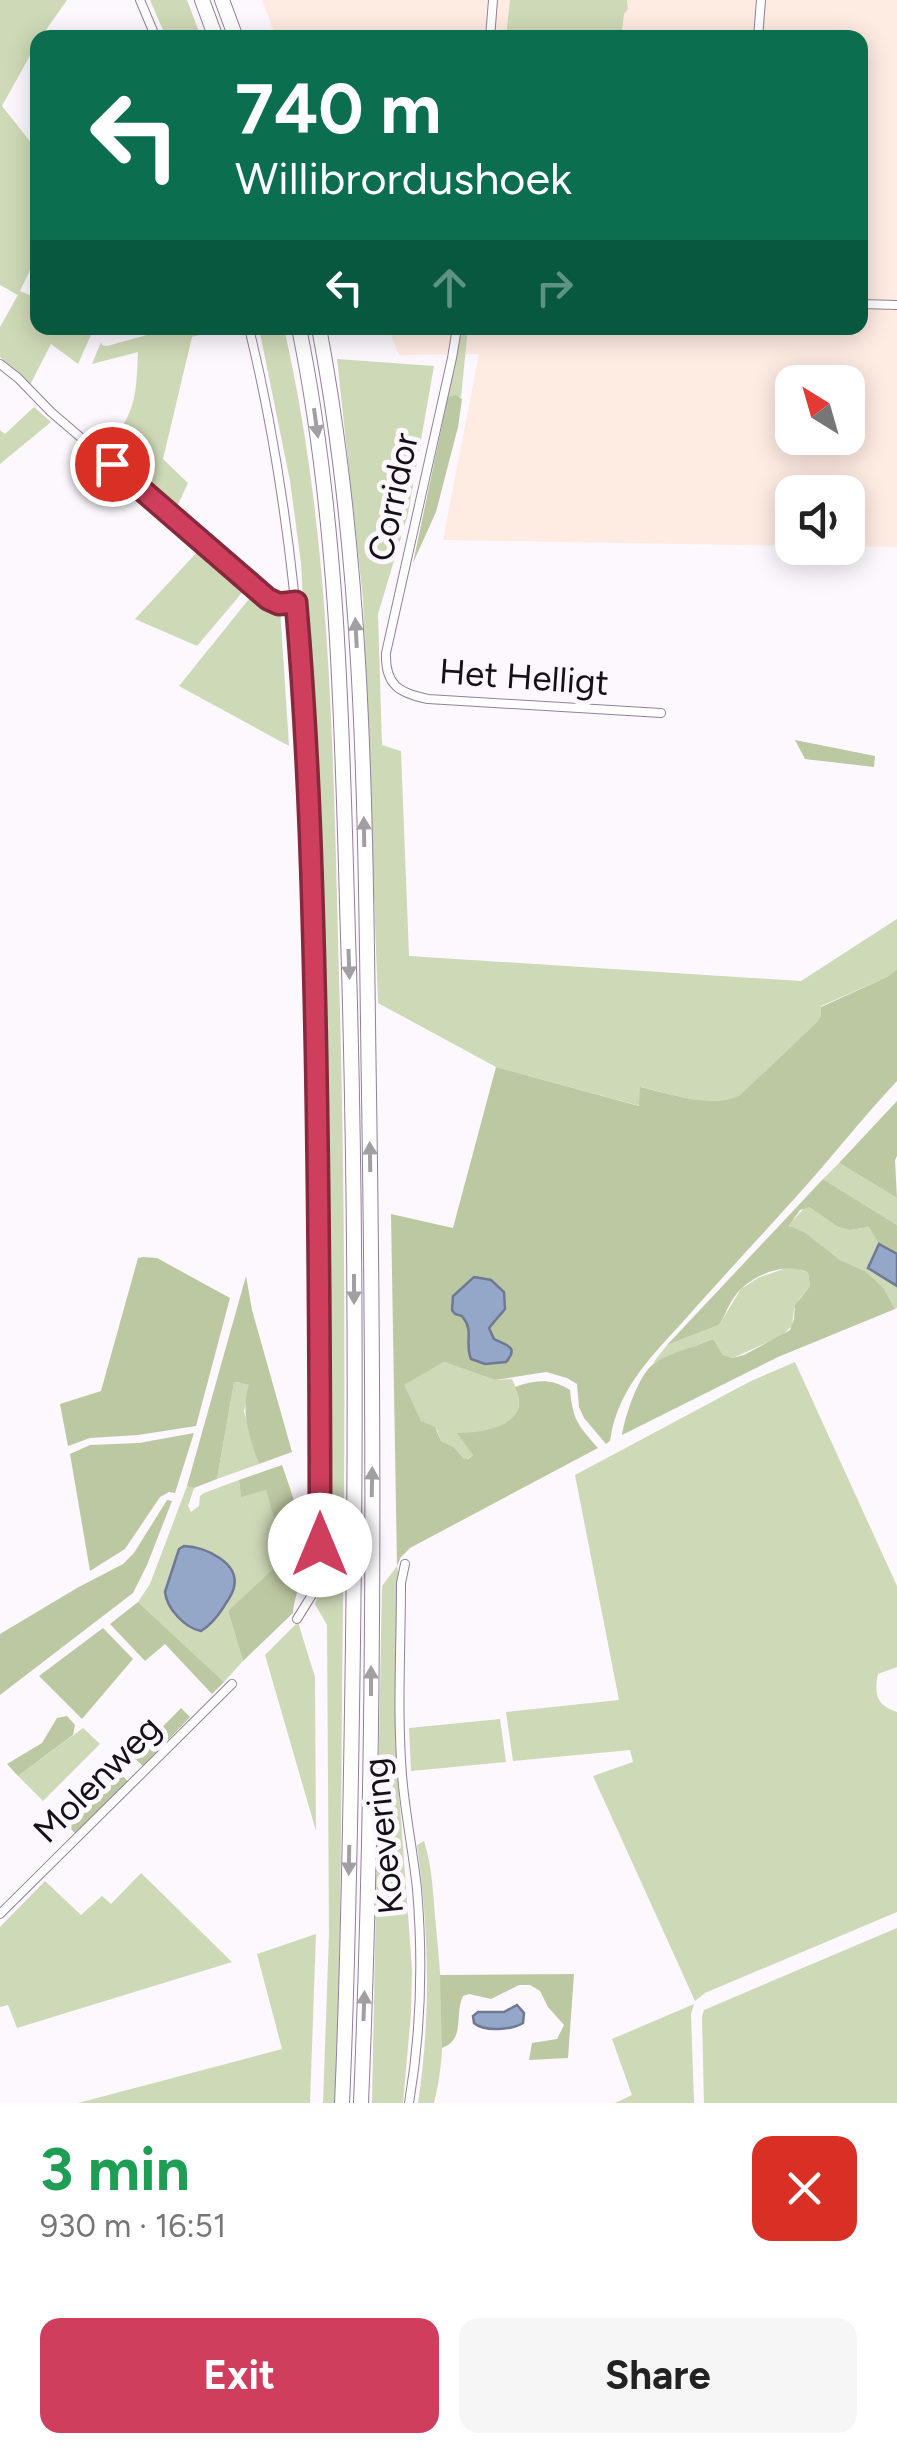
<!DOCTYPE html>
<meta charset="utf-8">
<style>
:root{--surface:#fff;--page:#f6f6f6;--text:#222;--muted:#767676;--accent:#cf3f5d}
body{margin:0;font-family:Figtree,sans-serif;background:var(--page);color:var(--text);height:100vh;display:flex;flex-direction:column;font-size:38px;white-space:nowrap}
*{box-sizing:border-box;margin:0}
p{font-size:32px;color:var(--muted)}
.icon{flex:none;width:55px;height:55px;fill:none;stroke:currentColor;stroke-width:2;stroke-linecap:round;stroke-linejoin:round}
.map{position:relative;height:2103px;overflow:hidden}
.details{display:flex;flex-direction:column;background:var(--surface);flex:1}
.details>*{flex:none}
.top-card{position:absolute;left:30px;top:30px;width:838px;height:305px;border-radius:20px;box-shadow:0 5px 25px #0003;background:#0b6e4f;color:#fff;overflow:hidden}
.needle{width:65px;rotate:323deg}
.buttons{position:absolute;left:775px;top:365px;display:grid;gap:20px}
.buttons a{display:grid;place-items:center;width:90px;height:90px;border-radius:20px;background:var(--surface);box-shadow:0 5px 25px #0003;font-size:50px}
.pin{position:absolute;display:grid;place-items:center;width:85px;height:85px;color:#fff;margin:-42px;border:5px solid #fff;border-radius:50%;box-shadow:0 2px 10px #0007}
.me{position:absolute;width:110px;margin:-55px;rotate:0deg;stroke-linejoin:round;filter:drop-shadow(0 0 8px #0008)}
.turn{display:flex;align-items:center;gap:35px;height:210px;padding:0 40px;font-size:45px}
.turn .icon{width:130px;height:130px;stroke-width:2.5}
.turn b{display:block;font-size:70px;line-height:85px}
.lanes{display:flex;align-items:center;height:95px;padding:0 40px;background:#0003;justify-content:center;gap:50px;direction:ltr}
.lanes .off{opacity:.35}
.round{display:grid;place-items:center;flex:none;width:105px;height:105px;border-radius:20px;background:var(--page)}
.headline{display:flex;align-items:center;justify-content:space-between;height:170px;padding:0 40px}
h1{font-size:60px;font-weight:700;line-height:75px;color:#1e9e55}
.action{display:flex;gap:20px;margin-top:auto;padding:20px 40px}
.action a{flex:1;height:115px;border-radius:20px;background:var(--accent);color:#fff;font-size:40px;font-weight:700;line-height:115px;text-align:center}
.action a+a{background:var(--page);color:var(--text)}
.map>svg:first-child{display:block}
</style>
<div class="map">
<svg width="897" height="2103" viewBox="0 0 897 2103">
<rect width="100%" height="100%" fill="#fcf8fe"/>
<path fill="#feebe2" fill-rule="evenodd" d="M262,0H897V547L848,546V492H792V546L443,540L479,354L399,355L388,328H860V38L276,37ZM792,382H848V438H792Z"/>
<path fill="#ced9b7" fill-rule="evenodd" d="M0,0H67L41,37L38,38L37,43L2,106L37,150V256L20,291L37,298L38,328H94L78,364L51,344L30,385L0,357V327L18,295L0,285Z
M150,0H187L201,37H166Z
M510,0H627L628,9L624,14L621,37H506Z
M172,328H224L192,337L163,459L188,483L175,511L104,450C136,414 136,398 138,352L92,364L101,342L102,345L107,346Z
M259,328H284C335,552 333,783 340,1012C346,1239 345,1465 342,1692C341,1829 341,1966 335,2103H323L329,1934L327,1625L315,1604L324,1576L325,1552V1202L320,930L301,563L290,481Z
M462,328H468L461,397H448Z
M337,359L434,366L408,514L378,614L382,745L401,751L409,956L801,981L897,919V969L887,977L821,1006V1017L817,1022L736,1099C710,1108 668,1093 641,1087L640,1106L496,1067L378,1003L363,599Z
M34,407L51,422L0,464V430L5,434Z
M199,550L246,588L197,646L135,619Z
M253,594L265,604L280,608L289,746L179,686Z
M839,1163L897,1198V1225L823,1179Z
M805,1207H809L838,1227L850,1230L870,1227L879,1244L868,1268L897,1286V1308L895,1309L883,1287L865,1271L840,1260L806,1233L790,1228V1224Z
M786,1268H796L808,1273L810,1286L799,1299L794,1309L792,1326L781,1336L733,1358L723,1355L714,1340H710L653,1363L667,1345L719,1325L741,1289L758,1278Z
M444,1362L495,1380L512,1379C514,1384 517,1389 518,1394C526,1429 480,1434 458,1434L472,1452L473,1455L467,1459H464L454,1447L441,1441L437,1430L424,1424L416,1415L403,1385Z
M795,1362L897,1586V1667L878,1674C874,1693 876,1706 897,1712V1912L705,1993L695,2001L593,1776L633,1762L630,1750L513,1761L506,1712L619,1700L575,1475L751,1381Z
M237,1382L250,1385L244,1411L259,1464L217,1479L234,1383Z
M239,1480L241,1496L266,1489L286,1559L228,1611L243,1661L224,1682L138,1602L150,1584L187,1486L194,1488L188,1506L191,1512L199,1506L200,1496L204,1493ZM179,1549L229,1567C241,1588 225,1607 211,1624L192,1629C180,1618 166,1608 165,1592Z
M397,1566L401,1583L395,1738L412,1969L411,2013L403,2103H372L382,1586Z
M297,1619L315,1677L316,1831L265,1655L296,1624Z
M500,1719L506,1762L411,1771L409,1728Z
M83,1728L100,1744L43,1801L18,1776Z
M424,1841C433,1869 433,1897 436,1926C441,1984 449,2046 434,2103H418C431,2018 429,1930 417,1845Z
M141,1873L232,1962L17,2028L8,2005L0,2007V1927L45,1881L81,1915L102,1896L111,1904Z
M897,1928V2103H704L702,2017L704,2010Z
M316,1934L310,2103H78L282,2049L257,1954Z
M694,2004L691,2014L694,2103H615L632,2095L612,2039Z"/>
<path fill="#bcc8a1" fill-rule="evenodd" d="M456,395L462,399L458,427L436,512L413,563L448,397Z
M795,740L875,756L874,767L805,759Z
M897,969V1081C861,1119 830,1160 795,1198C762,1235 729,1270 696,1307C660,1349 618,1383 610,1441L606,1444L584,1418L579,1407L577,1384L567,1378L546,1372L495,1380L444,1362L404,1385L421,1421L435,1427L441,1441L454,1447L464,1459H468L473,1455L457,1433C483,1434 534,1425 515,1387C535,1380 551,1378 570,1390C573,1421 578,1425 598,1448L410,1548L401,1557L397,1566L391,1214L453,1228L496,1067L639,1106L640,1087C668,1093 715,1110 740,1095L817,1022L821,1016V1007L887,977ZM474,1277L491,1280L499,1318L489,1328C493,1340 499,1342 510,1346L469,1353L470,1328L461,1316L462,1291Z
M897,1101V1156L895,1160L897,1198L839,1163Z
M823,1179L897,1225V1254L879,1244L869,1227L850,1230L838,1227L809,1207L800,1210L789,1226L806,1233L840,1260L865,1271L883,1287L895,1309L778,1357L622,1435C625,1416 639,1372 656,1362C672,1352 693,1348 710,1340H714L723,1355L733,1358L744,1355L790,1330L794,1319L795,1305L810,1286L808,1273C787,1260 749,1276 735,1296C728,1305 725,1316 719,1325L667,1345Z
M143,1257L157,1258L230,1298L196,1426L138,1435L90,1438L68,1446L60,1404L101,1391L138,1258Z
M246,1276L252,1310L292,1452L259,1464C250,1439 240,1411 249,1385L237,1382L234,1383L217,1479L194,1488L187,1486Z
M194,1433L175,1493L169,1492L160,1497L125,1549L90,1571L70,1454L90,1445L139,1443Z
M282,1465C294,1500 308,1536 302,1574C299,1588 294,1599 293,1613L243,1661L228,1611L285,1558L266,1490L241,1497L239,1480Z
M167,1500L172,1501L147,1565L133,1593L0,1695V1634L77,1588L123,1564L134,1553Z
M138,1602L224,1682L212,1694L165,1644L145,1661L110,1624Z
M103,1628L133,1659L82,1719L39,1676Z
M181,1708L190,1717L143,1766L133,1757Z
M67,1716L75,1725L73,1735L18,1776L7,1764L42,1743L57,1718Z
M118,1772L128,1781L76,1834L66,1824Z
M574,1974L568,2058L529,2060L532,2043L557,2039L564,2025L548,2007L540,1991L530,1985H519L491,1999L469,1994L463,1996C454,2015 466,2039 442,2048L440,1975Z"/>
<path fill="#95a7c9" stroke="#6f7994" stroke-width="2.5" d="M879,1244L897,1254V1286L868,1268Z
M474,1277L491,1280L504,1292L505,1309L489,1328L494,1339C505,1345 520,1346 506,1362L485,1364L471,1359C464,1342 475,1332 462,1316L455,1314L452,1310L453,1296Z
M184,1546C204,1547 240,1562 234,1587C233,1594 227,1601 223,1608C217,1617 211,1625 201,1631C185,1628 167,1609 165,1592L179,1549Z
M517,2005L524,2013L523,2023C512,2030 484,2032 474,2023L473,2016L478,2012H504Z"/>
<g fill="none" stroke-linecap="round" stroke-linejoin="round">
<defs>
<path id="street" d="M140,0L156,38
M490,38L493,0
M758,38L761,0
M860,304L897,305
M249,328C304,552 311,781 315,1012C319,1198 322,1385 320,1572L315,1590L297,1619
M457,328L452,358L386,653C385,684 398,693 428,699L661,713
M0,364L18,378L51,412L269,599L279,604L296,602
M405,1564L401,1583C401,1647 397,1712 402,1775C405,1813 413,1851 417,1889C423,1960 421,2033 409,2103
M0,1914L232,1684"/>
<path id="highway" d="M202,0L216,38
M222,0L236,38
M299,328C342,538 342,754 349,968C356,1215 356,1463 352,1710C350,1841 348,1972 342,2103
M319,328C367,579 365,838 369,1093C374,1430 375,1767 361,2103"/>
</defs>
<use href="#street" stroke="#947f9b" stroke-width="10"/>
<use href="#highway" stroke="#947f9b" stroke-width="16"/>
<use href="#street" stroke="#fff" stroke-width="8"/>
<use href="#highway" stroke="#fff" stroke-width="14"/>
</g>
<defs><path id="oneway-solid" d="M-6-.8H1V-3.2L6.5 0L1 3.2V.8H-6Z" transform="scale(2.5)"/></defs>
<g fill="#a29fa3">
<use href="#oneway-solid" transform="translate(316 423) rotate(82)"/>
<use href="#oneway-solid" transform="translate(356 633) rotate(-93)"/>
<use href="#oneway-solid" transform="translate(364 832) rotate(-91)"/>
<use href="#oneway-solid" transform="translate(349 964) rotate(88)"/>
<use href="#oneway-solid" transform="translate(370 1157) rotate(-91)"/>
<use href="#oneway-solid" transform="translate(354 1289) rotate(90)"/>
<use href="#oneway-solid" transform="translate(372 1482) rotate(-89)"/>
<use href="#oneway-solid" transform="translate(371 1681) rotate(-90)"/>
<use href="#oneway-solid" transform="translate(349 1860) rotate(91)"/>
<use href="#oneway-solid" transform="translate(364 2006) rotate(-88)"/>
</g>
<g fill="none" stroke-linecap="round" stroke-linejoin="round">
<defs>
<path id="route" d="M112,464L268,599L279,604L296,602C309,752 313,901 316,1051C319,1215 320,1380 320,1545"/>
</defs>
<use href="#route" stroke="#87293c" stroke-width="25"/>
<use href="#route" stroke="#cf3f5d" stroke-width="18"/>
</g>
<g text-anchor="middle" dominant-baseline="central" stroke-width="10" stroke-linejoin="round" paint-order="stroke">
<g font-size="35" fill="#170f19" stroke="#fcf8fe">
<text transform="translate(393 497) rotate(-78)">Corridor</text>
<text transform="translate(524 677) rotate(4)">Het Helligt</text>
<text transform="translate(97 1779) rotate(-45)">Molenweg</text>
<text transform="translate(383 1836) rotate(-96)">Koevering</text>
</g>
</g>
</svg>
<div class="buttons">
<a><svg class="needle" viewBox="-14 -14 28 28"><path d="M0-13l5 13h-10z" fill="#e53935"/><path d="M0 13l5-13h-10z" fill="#767676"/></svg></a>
<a><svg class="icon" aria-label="sound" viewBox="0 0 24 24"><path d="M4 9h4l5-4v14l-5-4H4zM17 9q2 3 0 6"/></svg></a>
</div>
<div class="pin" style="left:112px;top:464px;background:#d93025"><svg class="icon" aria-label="arrive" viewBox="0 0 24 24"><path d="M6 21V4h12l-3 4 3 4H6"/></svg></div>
<svg class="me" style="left:320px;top:1545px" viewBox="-20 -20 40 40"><circle r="19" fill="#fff"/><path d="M0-13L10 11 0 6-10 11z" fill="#cf3f5d"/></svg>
<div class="top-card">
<div class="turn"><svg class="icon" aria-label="left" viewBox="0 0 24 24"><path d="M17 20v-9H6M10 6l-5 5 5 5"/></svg><div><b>740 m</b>Willibrordushoek</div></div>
<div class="lanes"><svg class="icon" aria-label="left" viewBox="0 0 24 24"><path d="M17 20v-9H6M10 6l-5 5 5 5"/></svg><svg class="icon off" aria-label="ahead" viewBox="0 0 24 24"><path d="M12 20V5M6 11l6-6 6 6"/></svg><svg class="icon off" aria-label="right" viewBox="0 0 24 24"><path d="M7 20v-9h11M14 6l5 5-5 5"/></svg></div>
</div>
</div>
<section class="details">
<div class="headline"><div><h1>3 min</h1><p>930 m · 16:51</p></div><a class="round" style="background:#d93025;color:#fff"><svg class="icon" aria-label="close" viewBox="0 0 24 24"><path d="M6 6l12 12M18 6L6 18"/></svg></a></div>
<div class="action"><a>Exit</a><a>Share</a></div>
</section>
